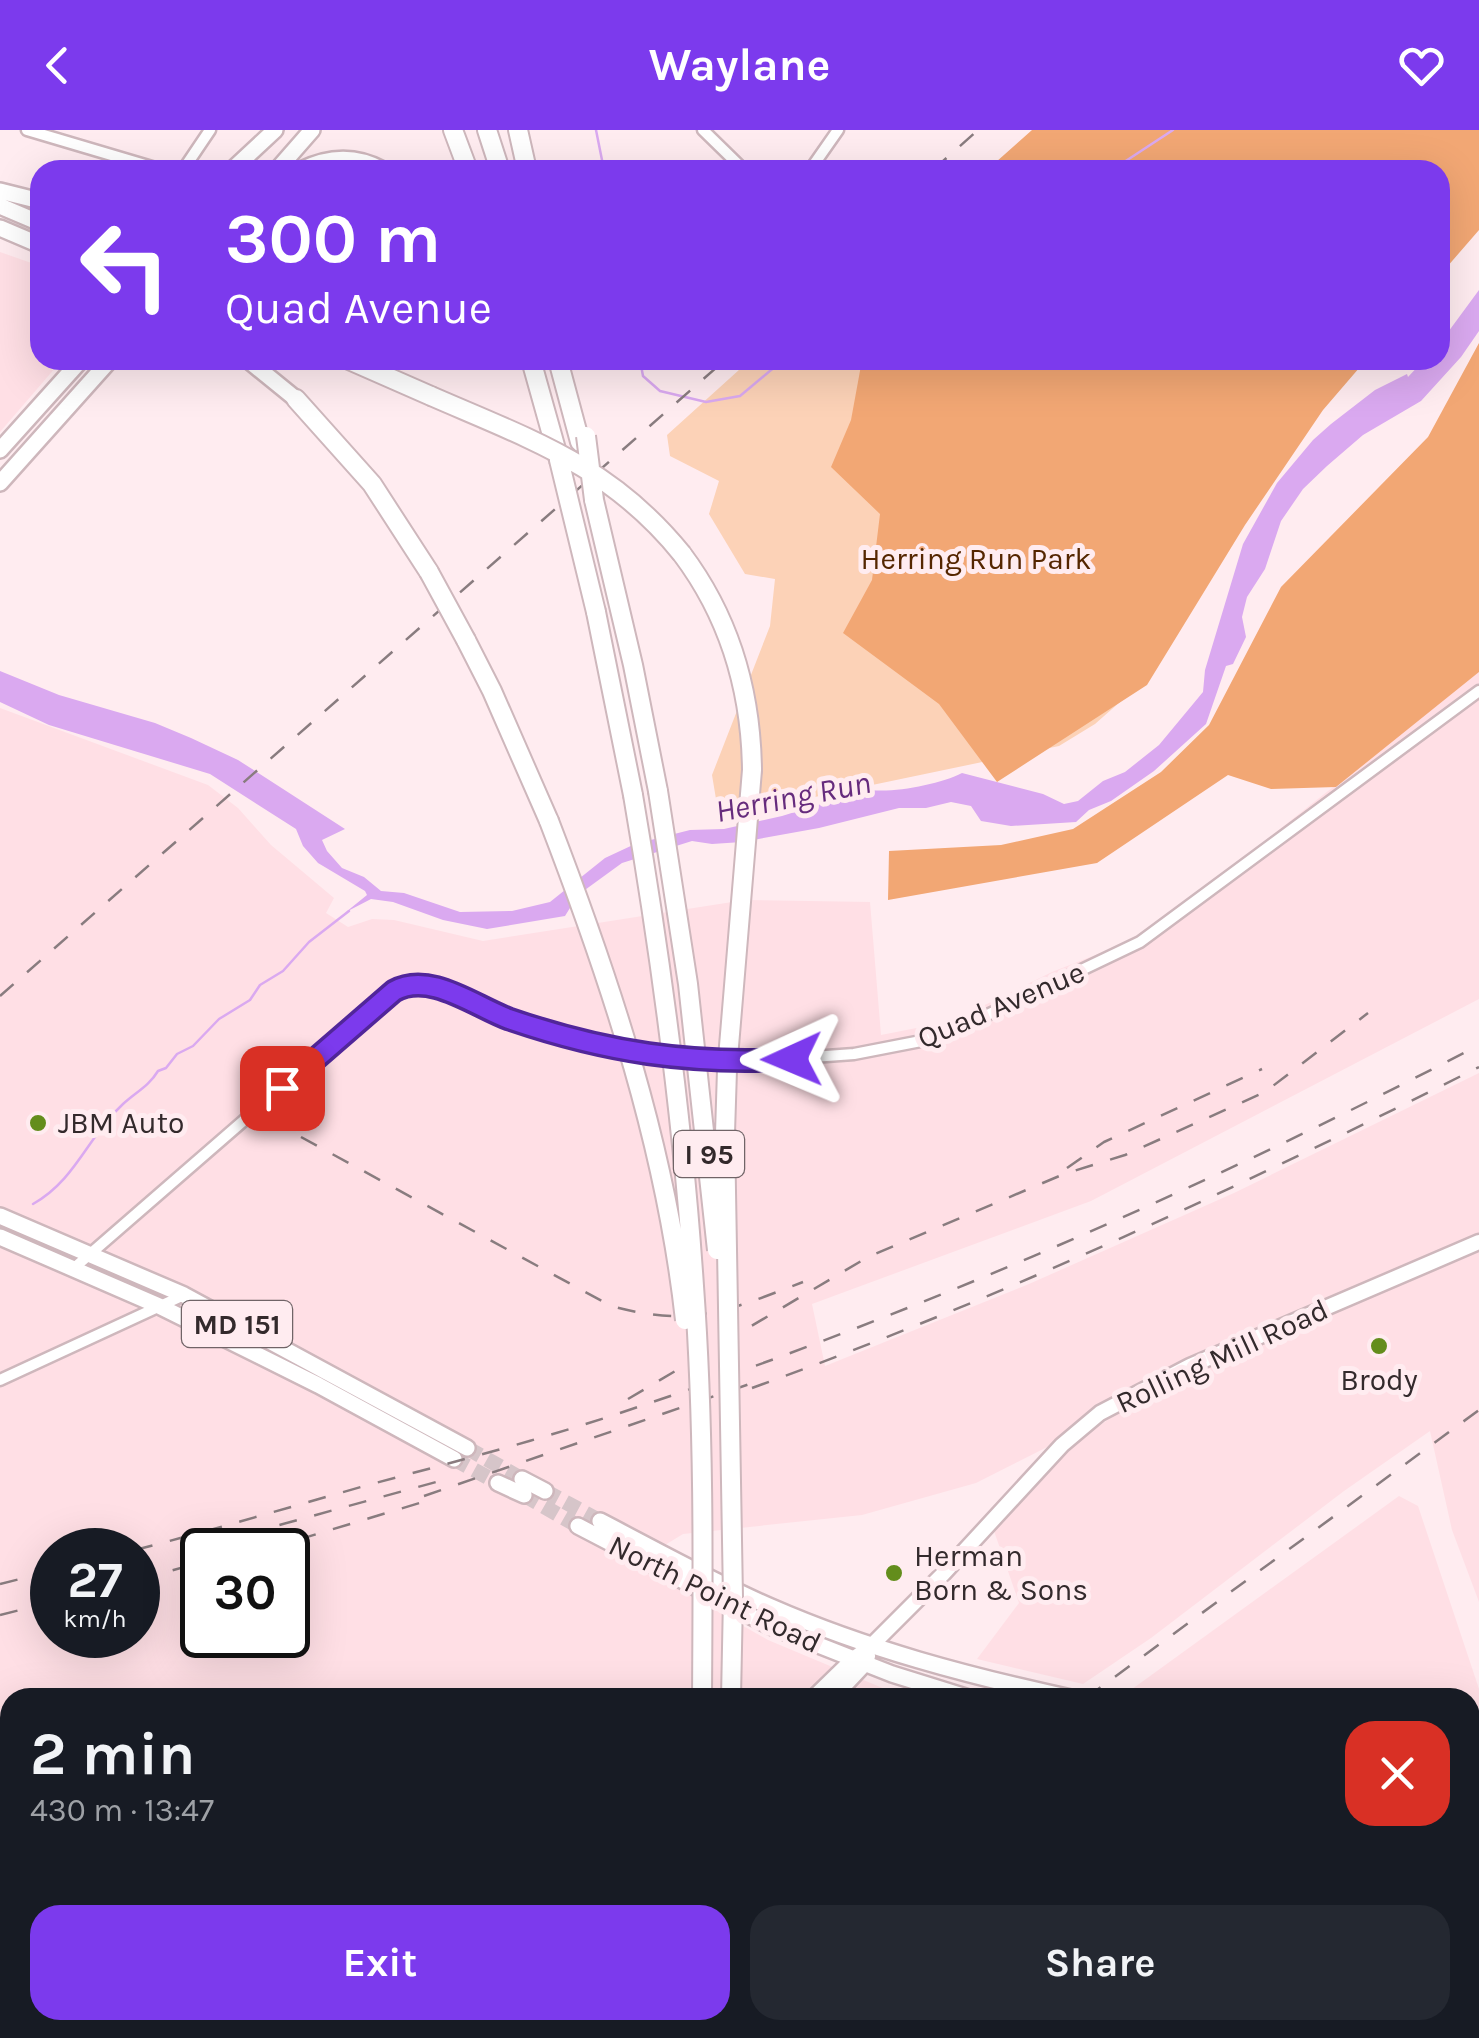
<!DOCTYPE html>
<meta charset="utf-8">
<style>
:root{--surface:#171b24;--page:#242831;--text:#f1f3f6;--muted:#9ea1a6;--accent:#7c3aed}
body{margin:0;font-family:Karla,sans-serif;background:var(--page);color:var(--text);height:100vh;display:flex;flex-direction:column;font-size:38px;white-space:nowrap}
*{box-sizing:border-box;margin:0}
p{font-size:32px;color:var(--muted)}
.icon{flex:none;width:55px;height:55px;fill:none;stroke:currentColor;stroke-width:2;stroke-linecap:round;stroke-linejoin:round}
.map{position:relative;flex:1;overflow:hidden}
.drawer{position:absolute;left:0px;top:1558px;width:1480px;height:352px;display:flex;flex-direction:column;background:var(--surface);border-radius:30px 30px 0 0;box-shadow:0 10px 40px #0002}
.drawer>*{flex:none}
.banner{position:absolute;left:30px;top:30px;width:1420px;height:210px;border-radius:30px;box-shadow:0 10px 40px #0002;background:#7c3aed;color:#fff;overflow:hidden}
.speed{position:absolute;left:30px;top:1398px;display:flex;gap:20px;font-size:50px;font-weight:700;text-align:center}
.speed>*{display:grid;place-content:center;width:130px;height:130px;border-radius:50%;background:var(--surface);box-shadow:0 10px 40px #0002;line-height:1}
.speed small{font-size:25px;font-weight:400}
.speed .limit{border:5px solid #111;border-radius:15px;background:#fff;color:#111}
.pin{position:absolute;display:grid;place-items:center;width:85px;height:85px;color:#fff;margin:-42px;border-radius:20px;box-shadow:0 5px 15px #0006}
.me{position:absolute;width:110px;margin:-55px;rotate:269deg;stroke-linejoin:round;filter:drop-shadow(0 0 8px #0008)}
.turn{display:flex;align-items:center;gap:35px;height:210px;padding:0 30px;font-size:45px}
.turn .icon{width:130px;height:130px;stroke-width:2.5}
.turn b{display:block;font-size:70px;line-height:85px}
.round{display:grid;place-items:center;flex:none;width:105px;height:105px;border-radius:30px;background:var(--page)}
.head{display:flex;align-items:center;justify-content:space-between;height:170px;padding:0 30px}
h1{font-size:60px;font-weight:700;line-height:75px}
.button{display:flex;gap:20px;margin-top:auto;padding:20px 30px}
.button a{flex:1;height:115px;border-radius:30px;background:var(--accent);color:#fff;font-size:40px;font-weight:700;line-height:115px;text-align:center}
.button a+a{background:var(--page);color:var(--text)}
header{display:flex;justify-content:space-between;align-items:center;height:130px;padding:0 30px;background:var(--accent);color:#fff;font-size:45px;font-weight:700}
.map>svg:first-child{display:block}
</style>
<header><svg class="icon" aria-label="back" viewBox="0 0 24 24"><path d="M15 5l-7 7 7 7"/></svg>Waylane<svg class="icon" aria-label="heart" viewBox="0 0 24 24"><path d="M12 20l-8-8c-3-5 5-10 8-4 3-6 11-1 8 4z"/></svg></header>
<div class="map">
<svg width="1479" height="1908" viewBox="0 0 1479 1908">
<rect width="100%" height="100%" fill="#ffecf0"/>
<path fill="#ffdfe5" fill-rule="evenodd" d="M0,122L40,136V230H62L0,302Z
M1479,542V869L1091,1071L812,1174L825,1236L1029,1154L1234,1063L1479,943V1108L1189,1232L1063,1309L976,1353L862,1385L683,1404L634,1434L768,1510L904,1567L10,1568V1751L0,1754V578L208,655L238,678L271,715L334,768L326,783L348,797L372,789L394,790L483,811L745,770L870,772L881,905L952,891L1052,842L1126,813L1195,766ZM52,1420H138V1505H52ZM202,1420H288V1505H202Z
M1479,1119V1472L1452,1400L1430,1301L1344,1361L1151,1508L1083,1554L977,1529L1019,1473L994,1401L1077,1311L1122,1280L1163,1257Z
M1399,1366L1418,1376L1479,1559V1604L1470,1610V1568H1151L1128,1562Z
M1470,1691L1479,1693V1796L1470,1793Z
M313,1900H450L445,1908H309Z
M485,1900H636L630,1908H480Z
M763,1900H1146L1137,1908H762Z"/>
<path fill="#fcd2b7" d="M750,230H1342L1137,557L1095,594L1059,616L719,687L712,645L770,496L775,449L745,444L709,384L719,351L670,326L667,305Z
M10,1772V1900L8,1908H0V1773Z"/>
<path fill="#f2a774" d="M1032,0H1479V100L1440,145V40H987Z
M1479,213V542L1336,657L1271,659L1228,645L1097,733L888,770L889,721L1001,715L1073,699L1161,642L1209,595L1281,457L1428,307Z
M862,230H1366L1323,280L1245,395L1147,555L997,652L939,574L843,503L872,450L880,384L831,337L851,290Z
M10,1900H58L57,1908H8Z"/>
<path fill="#daa9f0" d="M1479,160V201L1461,227L1421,271L1363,305L1327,336L1303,359L1281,391L1265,439L1247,467L1242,487L1246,507L1233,534L1226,536L1206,594L1154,641L1111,671L1089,680L1076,692L1011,696L981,691L971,676L951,672L926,678H899L819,698L742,712L712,714L692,711L622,733L578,765L565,786L487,799L443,790L393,772L371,769L346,782L367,765L365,761L318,733L303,716L296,699L210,644L49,595L0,572V541L59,565L155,593L191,608L238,630L345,699L322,710L327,721L342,738L364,747L381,761L404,763L460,782L512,781L550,772L605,728L635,714L690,700L724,699L782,686L827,672L864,665L871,660C895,663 941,654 962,643L1043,664L1064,674L1078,671L1103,651L1125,642L1159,615L1203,562L1205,540L1243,414L1277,353L1313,310L1331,294L1375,260L1407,244L1408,247L1424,230H1440V213Z"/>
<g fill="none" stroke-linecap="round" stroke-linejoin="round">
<path stroke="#daa9f0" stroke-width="2.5" d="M596,0L604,40
M1112,40L1173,0
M640,230L643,246L660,261L706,272L740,266L783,230
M33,1074C76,1050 88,1006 123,974C136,962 149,956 158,941L166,938L177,924L193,916L219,889L250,870L260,855L283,841L309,812L349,781"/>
<path stroke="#d6c5c9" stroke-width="15" stroke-dasharray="15 8" stroke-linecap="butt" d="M467,1318L522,1349
M454,1329L498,1353
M545,1361L600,1391
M524,1365L578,1396"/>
<defs>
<path id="street" d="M27,0L162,40
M703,0L744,40
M183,40L210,0
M810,40L838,0
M74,1138L378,874L402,856L421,853L552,904L642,925L771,930L854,924L921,911L956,900L1140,812L1479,561
M0,1250L184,1165
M1151,1908L1160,1900
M1309,1908L1318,1900
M1465,1908L1479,1895"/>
<path id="secondary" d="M813,1568L852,1530L871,1516L943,1444L1062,1315L1100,1283L1190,1236L1479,1112
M833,1568L865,1534L868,1526
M1470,1623L1479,1617
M0,1763L10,1761
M1470,1803L1479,1806
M458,1908L463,1900
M476,1908L482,1900"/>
<path id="primary" d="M232,40L275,0
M277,40L312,0
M301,40C329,26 356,25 383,40
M0,61L40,71
M0,76L40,93
M0,98L40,115
M248,230L296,269
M0,320L81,230
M0,353L110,230
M0,1086L184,1165L467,1318
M0,1107L159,1176L318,1255L454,1329
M522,1349L545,1361
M498,1353L524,1365
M600,1391C656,1420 713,1452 771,1477C867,1519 969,1546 1071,1568
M578,1396L770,1496L892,1544L969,1568
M1470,1652L1479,1654
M1470,1674L1479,1676"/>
<path id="highway" d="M453,0L468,40
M487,0L500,40
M518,0L527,40
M349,230L431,266
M531,230L559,330
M558,230L580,312
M296,269L372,354L429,442
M594,370L633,535L658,661
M682,424C730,488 751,561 752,640
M596,482L633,665
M466,510L492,561L549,691
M683,1908L684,1900
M713,1908L714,1900"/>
</defs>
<use href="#street" stroke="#ceb7bc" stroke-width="15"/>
<use href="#secondary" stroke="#ceb7bc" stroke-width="19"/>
<use href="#primary" stroke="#ceb7bc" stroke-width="20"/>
<use href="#highway" stroke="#ceb7bc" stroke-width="22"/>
<use href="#street" stroke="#fff" stroke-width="10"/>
<use href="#secondary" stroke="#fff" stroke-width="14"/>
<use href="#primary" stroke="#fff" stroke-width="15"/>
<use href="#highway" stroke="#fff" stroke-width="18"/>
<path stroke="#897c7f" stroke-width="2.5" stroke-dasharray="18 18" stroke-linecap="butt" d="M933,40L978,0
M0,866L725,230
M301,1007L611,1176C693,1198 727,1181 803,1152
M1067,1038L1104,1012L1262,939
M752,1258C1002,1168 1242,1056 1479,937
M628,1269L868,1127L1064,1044L1125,1025L1265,962L1368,883
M424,1366L764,1249
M210,1414L436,1352
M135,1420C213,1400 290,1377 368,1355C454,1332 539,1310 623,1282C917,1184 1205,1058 1479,915
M264,1420L436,1368
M138,1450L202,1432
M0,1454L52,1441
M0,1485L52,1472
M1086,1568L1479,1280
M638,1908L645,1900"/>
<defs>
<path id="highway-bridge" d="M431,266C532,310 611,336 682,424
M586,306L594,370
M559,330L596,482
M429,442L466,510
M658,661L688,854L717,1120
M633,665C661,828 683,991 694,1156C704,1293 703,1431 702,1568
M549,691C611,852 666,1018 685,1190
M731,1568L733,1468L725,1003L727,940L752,640"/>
</defs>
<use href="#highway-bridge" stroke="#ceb7bc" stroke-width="22" stroke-linecap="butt"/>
<use href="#highway-bridge" stroke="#fff" stroke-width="18"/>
</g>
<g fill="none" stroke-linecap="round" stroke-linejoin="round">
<defs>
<path id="route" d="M282,958L394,861C430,841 474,876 509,889C605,922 690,935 792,929"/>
</defs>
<use href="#route" stroke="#51269a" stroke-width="25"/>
<use href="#route" stroke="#7c3aed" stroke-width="18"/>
</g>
<g fill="#638d1c" stroke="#ffecf0" stroke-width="4">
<circle cx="38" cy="993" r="10"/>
<circle cx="1379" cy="1216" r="10"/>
<circle cx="894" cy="1443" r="10"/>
</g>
<g text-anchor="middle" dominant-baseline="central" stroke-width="10" stroke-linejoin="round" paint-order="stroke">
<g fill="#ffecf0" stroke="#706467" stroke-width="2.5">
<rect x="674" y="1001" width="70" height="46" rx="8"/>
<rect x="182" y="1171" width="110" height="46" rx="8"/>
</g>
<g font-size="28" font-weight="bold" fill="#332a2c">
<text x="709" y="1024">I 95</text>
<text x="237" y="1194">MD 151</text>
</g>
<g font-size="30" fill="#552600" stroke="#ffecf0">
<text x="976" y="429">Herring Run Park</text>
</g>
<g font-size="30" fill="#332a2c" stroke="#ffecf0">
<text transform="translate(1001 875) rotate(-23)">Quad Avenue</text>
<text transform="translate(1222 1226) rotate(-25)">Rolling Mill Road</text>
<text transform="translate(715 1464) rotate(26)">North Point Road</text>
</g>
<g font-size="30" fill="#332a2c" stroke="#ffecf0" text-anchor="start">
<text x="58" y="993">JBM Auto</text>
<text x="1379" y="1250" text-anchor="middle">Brody</text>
<text x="914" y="1426">Herman<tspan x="914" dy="34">Born &amp; Sons</tspan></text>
</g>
<g font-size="32" font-style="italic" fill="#662b7d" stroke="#ffecf0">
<text transform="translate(793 667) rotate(-11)">Herring Run</text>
</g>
</g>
</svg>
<div class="speed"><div>27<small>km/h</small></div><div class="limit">30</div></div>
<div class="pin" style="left:282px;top:958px;background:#d93025"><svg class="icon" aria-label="arrive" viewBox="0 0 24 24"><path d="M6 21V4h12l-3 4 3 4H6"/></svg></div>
<svg class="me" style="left:792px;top:929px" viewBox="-20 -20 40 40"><path d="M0-17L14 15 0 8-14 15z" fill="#7c3aed" stroke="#fff" stroke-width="4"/></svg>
<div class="banner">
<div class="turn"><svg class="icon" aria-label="left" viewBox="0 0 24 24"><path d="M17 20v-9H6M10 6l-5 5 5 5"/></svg><div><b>300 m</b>Quad Avenue</div></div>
</div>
<section class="drawer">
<div class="head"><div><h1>2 min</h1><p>430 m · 13:47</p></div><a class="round" style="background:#d93025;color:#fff"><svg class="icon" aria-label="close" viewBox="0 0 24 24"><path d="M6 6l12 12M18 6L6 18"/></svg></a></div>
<div class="button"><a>Exit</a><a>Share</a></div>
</section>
</div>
